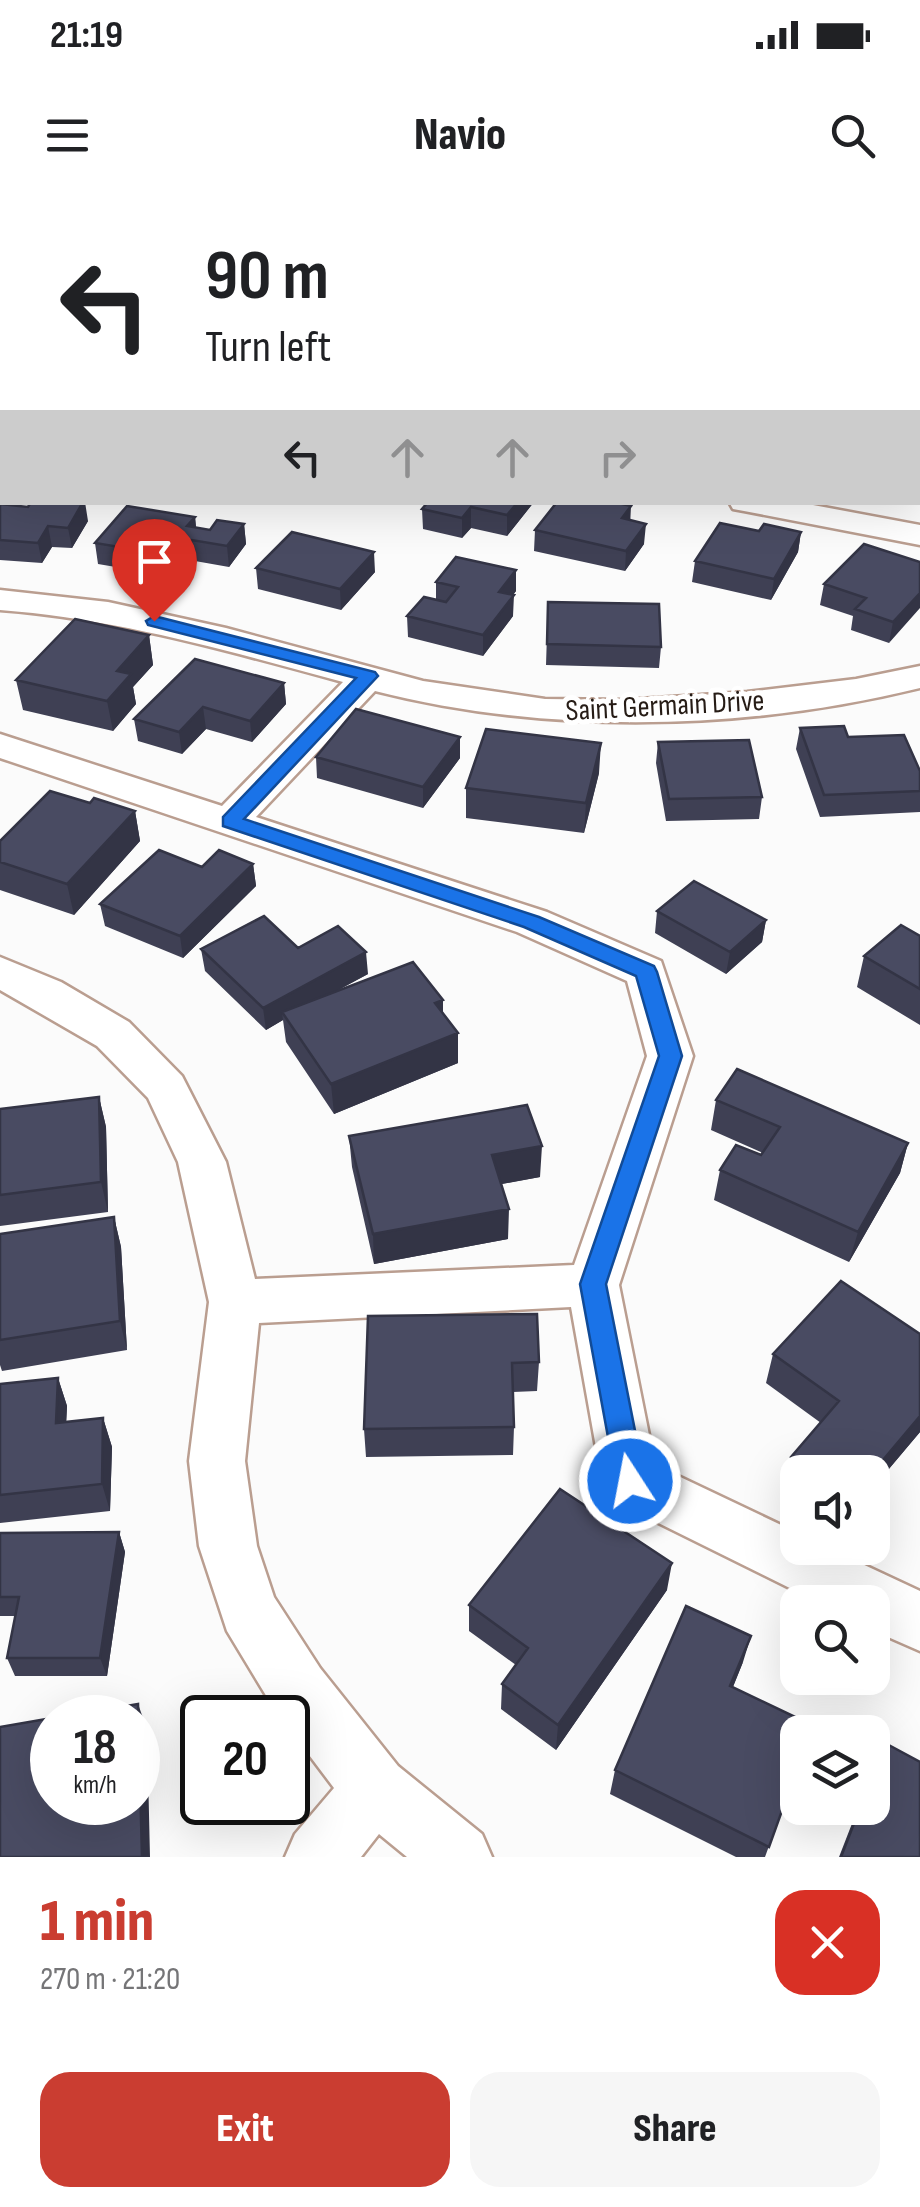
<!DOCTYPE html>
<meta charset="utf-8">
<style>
:root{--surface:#fff;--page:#f6f6f6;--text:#202124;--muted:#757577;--accent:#ca3d31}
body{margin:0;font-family:"Sofia Sans Condensed",sans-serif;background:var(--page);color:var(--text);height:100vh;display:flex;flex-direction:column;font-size:38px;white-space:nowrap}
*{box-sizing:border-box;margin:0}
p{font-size:32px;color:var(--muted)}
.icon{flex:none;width:55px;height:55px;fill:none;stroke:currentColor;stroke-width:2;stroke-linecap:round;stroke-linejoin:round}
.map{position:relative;height:1657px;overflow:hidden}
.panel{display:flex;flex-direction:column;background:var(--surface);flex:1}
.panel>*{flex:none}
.top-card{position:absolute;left:0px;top:0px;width:920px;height:305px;box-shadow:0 10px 40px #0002;background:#fff;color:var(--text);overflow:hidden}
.controls{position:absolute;left:780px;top:1255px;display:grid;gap:20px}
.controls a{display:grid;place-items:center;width:110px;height:110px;border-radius:20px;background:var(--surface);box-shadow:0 10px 40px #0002;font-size:50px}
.speed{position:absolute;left:30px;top:1495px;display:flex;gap:20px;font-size:50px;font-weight:700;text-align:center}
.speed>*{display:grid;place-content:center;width:130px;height:130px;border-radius:50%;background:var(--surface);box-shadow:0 10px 40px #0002;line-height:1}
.speed small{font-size:25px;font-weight:400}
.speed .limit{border:5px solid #111;border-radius:15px;background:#fff;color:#111}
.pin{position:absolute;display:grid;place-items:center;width:85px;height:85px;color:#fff;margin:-102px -42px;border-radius:50% 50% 50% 0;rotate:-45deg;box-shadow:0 0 10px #0007}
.pin .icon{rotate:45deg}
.me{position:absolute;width:110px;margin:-55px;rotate:349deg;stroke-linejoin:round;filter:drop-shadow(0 0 8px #0008)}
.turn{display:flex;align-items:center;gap:35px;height:210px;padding:0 40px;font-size:45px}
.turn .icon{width:130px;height:130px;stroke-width:2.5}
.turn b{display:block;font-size:70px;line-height:85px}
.lanes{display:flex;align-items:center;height:95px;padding:0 40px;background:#0003;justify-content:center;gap:50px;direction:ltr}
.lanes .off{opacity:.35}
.round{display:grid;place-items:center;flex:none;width:105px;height:105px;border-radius:30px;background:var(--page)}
.headline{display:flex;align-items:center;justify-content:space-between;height:170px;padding:0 40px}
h1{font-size:60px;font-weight:800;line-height:75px;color:var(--accent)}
.button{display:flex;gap:20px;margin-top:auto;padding:20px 40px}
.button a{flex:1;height:115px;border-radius:30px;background:var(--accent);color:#fff;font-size:40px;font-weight:800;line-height:115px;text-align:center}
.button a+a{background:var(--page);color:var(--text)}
.status{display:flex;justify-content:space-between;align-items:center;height:70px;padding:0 50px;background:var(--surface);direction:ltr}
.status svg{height:28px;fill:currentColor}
header{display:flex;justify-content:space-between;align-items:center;height:130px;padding:0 40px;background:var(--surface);font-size:45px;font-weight:800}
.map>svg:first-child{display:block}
</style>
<div class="status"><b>21:19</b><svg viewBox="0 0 49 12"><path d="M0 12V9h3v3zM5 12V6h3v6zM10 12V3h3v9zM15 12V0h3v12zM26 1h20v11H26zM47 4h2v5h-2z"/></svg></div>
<header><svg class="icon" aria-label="menu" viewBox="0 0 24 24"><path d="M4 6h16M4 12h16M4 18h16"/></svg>Navio<svg class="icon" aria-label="search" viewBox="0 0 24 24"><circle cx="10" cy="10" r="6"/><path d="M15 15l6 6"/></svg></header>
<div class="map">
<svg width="920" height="1657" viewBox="0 0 920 1657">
<rect width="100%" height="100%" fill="#fbfbfb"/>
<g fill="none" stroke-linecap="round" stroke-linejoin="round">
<defs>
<path id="minor" d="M2,104V121L0,122V105Z
M0,142H2V158H0Z
M918,274H920V292H918Z
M729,302H797L920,325V345L744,311L733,309Z
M0,390L108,402L226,428L423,481L545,499L624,500L747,492L856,479L920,466V488C746,531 548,535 375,491L256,617L547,712L661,761L693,856L619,1085L655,1265L798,1333V1348H828L920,1391V1451L872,1430V1402H818L610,1299L602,1281L571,1107L259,1123L245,1261L257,1346L274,1397L320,1468L398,1566L482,1634L492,1657H407L379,1634L361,1657H285L295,1634L334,1588L288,1527V1518H280L276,1512L227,1431L199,1346L189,1261L209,1102L178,962L148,898L97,846L0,790V757L61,782L129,822L182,876L226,962L255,1079L574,1065L647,856L627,781L517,732L0,558V534L222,606L343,482C229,451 118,419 0,410Z"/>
</defs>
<use href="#minor" stroke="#ba9e90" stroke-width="5"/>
<use href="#minor" fill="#fff" fill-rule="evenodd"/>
</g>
<path fill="#3f4054" d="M617,0H692V2H616Z
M842,0H896V2H865Z
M918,201H920L919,254L918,253Z
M534,302L507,336L471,328L462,338L423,329L422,309Z
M0,304L88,321L72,348L52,347L42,363L0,360Z
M195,317L196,328L210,330L244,324L246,344L229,367L195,361L181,378L98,364L95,343Z
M535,330L644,344L625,371L534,351Z
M759,331L801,332L798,352L771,400L692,382L695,361Z
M920,362L889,443L851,430L853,416L820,405L824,384Z
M256,368L375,372L341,410L258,389Z
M436,382L516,391L513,395V416L483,456L408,437L407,416L436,400Z
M548,402L661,447L659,468L546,465Z
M149,435L153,465L133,487L136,504L113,531L23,510L16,480Z
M284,483L286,504L252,542L206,529L182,554L138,541L134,519Z
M800,528L848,537L920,571V612L820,617L796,549Z
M658,542L762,597L759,619L666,621L656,563Z
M316,557L460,558L423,608L317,578Z
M599,573L584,633L466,618V588Z
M90,603L135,611L140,641L74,715L0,690V641Z
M253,664L256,686L183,758L105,726L100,704L202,667Z
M657,711L766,720L762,742L726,774L655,733Z
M920,736V825L857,787L864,756Z
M298,748L368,774L334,792L443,812L458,863L334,914L286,842L283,820L266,830L205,771L201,749Z
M99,897L106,927L108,1012L0,1026V909Z
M716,900L908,943L900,973L849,1062L714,1000L720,970L761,955L763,953L711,930Z
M349,936L540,977L501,984L508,1039L374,1064L352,967Z
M114,1017L121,1047L127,1150L2,1171L0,1165V1034Z
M368,1116L539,1162L537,1191L513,1192L514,1227L513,1255L366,1257L364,1229Z
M920,1134V1232L872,1289V1272H798V1296L783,1285L791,1257L821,1223L766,1183L773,1154Z
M58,1178L67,1206L66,1222L103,1218L112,1247L110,1311L0,1323V1184Z
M119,1332L125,1352L107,1476H15L7,1458L15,1416H0V1333Z
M667,1390L556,1550L501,1509L502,1484L516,1465L469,1431V1405Z
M743,1462L733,1487L798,1566L765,1657H736L610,1594L615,1570Z
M885,1543L920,1657H839L858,1608H872V1571Z"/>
<path fill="#333445" d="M304,0H379V2H293Z
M540,0H569V2H533Z
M2,45V65L0,66V46Z
M0,200L2,211V221L0,223Z
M83,302H85L88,321L72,348L68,328Z
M518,302H534L507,336V315Z
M631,306L630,327L622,318Z
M471,307V328L462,338V318Z
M195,317L197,337L192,340L195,361L181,378L179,357L187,326Z
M244,324L246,344L229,367L227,346Z
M646,324L644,344L625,371L626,351Z
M48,326L52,347L42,363L38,343Z
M801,332L798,352L771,400L774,379Z
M374,352L375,372L341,410L340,389Z
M516,370V391L499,412V392Z
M920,393V408L889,443L893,422Z
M514,395L513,416L483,456V435Z
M149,435L153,465L133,487L136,504L113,531L107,501L117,471Z
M284,483L286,504L252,542L250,521Z
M203,507L206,529L182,554L179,532Z
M460,537V558L423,608V587Z
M601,543L599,573L584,633L586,603Z
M135,611L140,641L74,715L67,684Z
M253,664L256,686L183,758L180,736Z
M766,720L762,742L726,774L730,752Z
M366,752L368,774L287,818L282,812L283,820L266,830L263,808Z
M443,800V831L435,803Z
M458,833V863L334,914L331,884Z
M99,897L106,927L108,1012L101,982Z
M908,943L900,973L849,1062L858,1032Z
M542,946L540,977L491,986L492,955Z
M509,1009L508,1039L374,1064L373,1034Z
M114,1017L121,1047L127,1150L120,1121Z
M58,1178L67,1206L65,1252L56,1223Z
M920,1216V1232L872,1289V1273Z
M103,1218L112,1247L110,1311L102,1284Z
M119,1332L125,1352L107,1476L100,1458Z
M672,1363L667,1390L556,1550L558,1525Z
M751,1436L743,1462L723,1511L730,1486Z
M138,1504L147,1529L150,1657H142Z"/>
<path fill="#494b62" stroke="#333445" stroke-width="2.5" d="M30,0H86L89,1L86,2H26Z
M450,0H458L467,2H445Z
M492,0H540L533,2H498Z
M617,0H661L660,2H616Z
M2,23V45L0,46V25Z
M0,174H2V200H0Z
M918,201H920V233H918Z
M31,302H83L68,328L48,326L38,343L0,340V304L28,307Z
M428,302H518L507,315L471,307L462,318L422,309Z
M557,302H614L631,306L622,318L646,324L626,351L535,330Z
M127,306L195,317L187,326L210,330L217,320L244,324L227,346L192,340L179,357L95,343Z
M720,323L759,331L764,324L801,332L774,379L695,361Z
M292,332L374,352L340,389L256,368Z
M864,344L920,362V393L893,422L855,409L866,398L824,384Z
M456,357L516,370L499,392L514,395L483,435L407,416L424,397L446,402L458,387L436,382Z
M548,402L659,404L661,447L547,444Z
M75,419L149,435L117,471L131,474L107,501L16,480Z
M195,459L284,483L250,521L203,507L179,532L134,519Z
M356,509L460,537L423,587L316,557Z
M844,526L848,537L904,535L920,571V591L824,595L800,528Z
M486,529L601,543L586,603L466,588Z
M749,540L762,597L669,599L658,542Z
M50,591L90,603L94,598L135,611L67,684L0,662V641Z
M159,650L202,667L219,650L253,664L180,736L100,704Z
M694,681L766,720L730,752L657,711Z
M264,716L298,748L338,726L366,752L263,808L201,749Z
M901,725L920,736V789L864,756Z
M413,762L443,800L435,803L458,833L331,884L282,812Z
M737,869L908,943L858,1032L720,970L736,945L761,955L780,927L716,900Z
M99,897L101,982L0,995V909Z
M527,905L542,946L492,955L509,1009L373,1034L349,936Z
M114,1017L120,1121L0,1140V1034Z
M841,1081L920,1134V1216L872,1273L812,1272L791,1257L839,1201L773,1154Z
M537,1114L539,1162L512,1163L514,1227L364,1229L368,1116Z
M58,1178L56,1223L103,1218L102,1284L0,1295V1184Z
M560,1289L672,1363L558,1525L502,1484L528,1448L469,1405Z
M119,1332L100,1458H7L19,1397H0V1333Z
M686,1406L751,1436L730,1486L812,1525L810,1532H798V1566L769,1647L615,1570Z
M138,1504L142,1657H0V1527L52,1518V1602H138V1518H57Z
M885,1543L920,1562V1657H841L860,1608H872V1575Z"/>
<path fill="#1a73e8" stroke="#114b97" stroke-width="2.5" d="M154,416L375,472L378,476L244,619L539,717L654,766L657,772L682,856L606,1084L645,1281L640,1290L630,1294L620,1290L616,1281L580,1084L659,856L636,776L524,727L223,626V617L356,478L148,425L146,421Z"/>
<g text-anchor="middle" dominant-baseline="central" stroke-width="10" stroke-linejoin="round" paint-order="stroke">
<g font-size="30" fill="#261c16" stroke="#fff">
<text transform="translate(665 506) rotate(-3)">Saint Germain Drive</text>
</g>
</g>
</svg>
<div class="controls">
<a><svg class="icon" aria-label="sound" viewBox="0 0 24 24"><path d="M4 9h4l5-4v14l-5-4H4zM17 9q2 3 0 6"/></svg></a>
<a><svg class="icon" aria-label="search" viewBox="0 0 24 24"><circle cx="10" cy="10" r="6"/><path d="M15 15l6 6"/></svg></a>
<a><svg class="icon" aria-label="layers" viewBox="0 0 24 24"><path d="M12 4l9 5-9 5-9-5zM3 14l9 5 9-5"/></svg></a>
</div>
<div class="speed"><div>18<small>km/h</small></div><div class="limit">20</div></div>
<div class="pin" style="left:154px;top:421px;background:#d93025"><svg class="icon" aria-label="arrive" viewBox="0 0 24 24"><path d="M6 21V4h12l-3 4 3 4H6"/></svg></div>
<svg class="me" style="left:630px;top:1281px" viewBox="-20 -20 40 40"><circle r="17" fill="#1a73e8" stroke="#fff" stroke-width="3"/><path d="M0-11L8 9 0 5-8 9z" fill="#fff"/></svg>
<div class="top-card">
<div class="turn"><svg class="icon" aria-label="left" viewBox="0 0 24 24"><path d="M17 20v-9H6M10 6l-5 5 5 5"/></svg><div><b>90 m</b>Turn left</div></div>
<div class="lanes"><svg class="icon" aria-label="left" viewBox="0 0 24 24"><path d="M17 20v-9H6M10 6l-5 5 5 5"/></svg><svg class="icon off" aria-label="ahead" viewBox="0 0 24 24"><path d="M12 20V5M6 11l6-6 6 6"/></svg><svg class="icon off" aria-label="ahead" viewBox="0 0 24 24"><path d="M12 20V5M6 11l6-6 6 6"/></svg><svg class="icon off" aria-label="right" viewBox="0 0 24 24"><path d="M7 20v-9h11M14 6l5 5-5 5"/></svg></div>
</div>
</div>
<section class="panel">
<div class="headline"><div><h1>1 min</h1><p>270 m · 21:20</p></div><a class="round" style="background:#d93025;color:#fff"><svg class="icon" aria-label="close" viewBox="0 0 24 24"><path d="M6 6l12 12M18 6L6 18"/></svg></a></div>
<div class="button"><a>Exit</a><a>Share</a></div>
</section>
